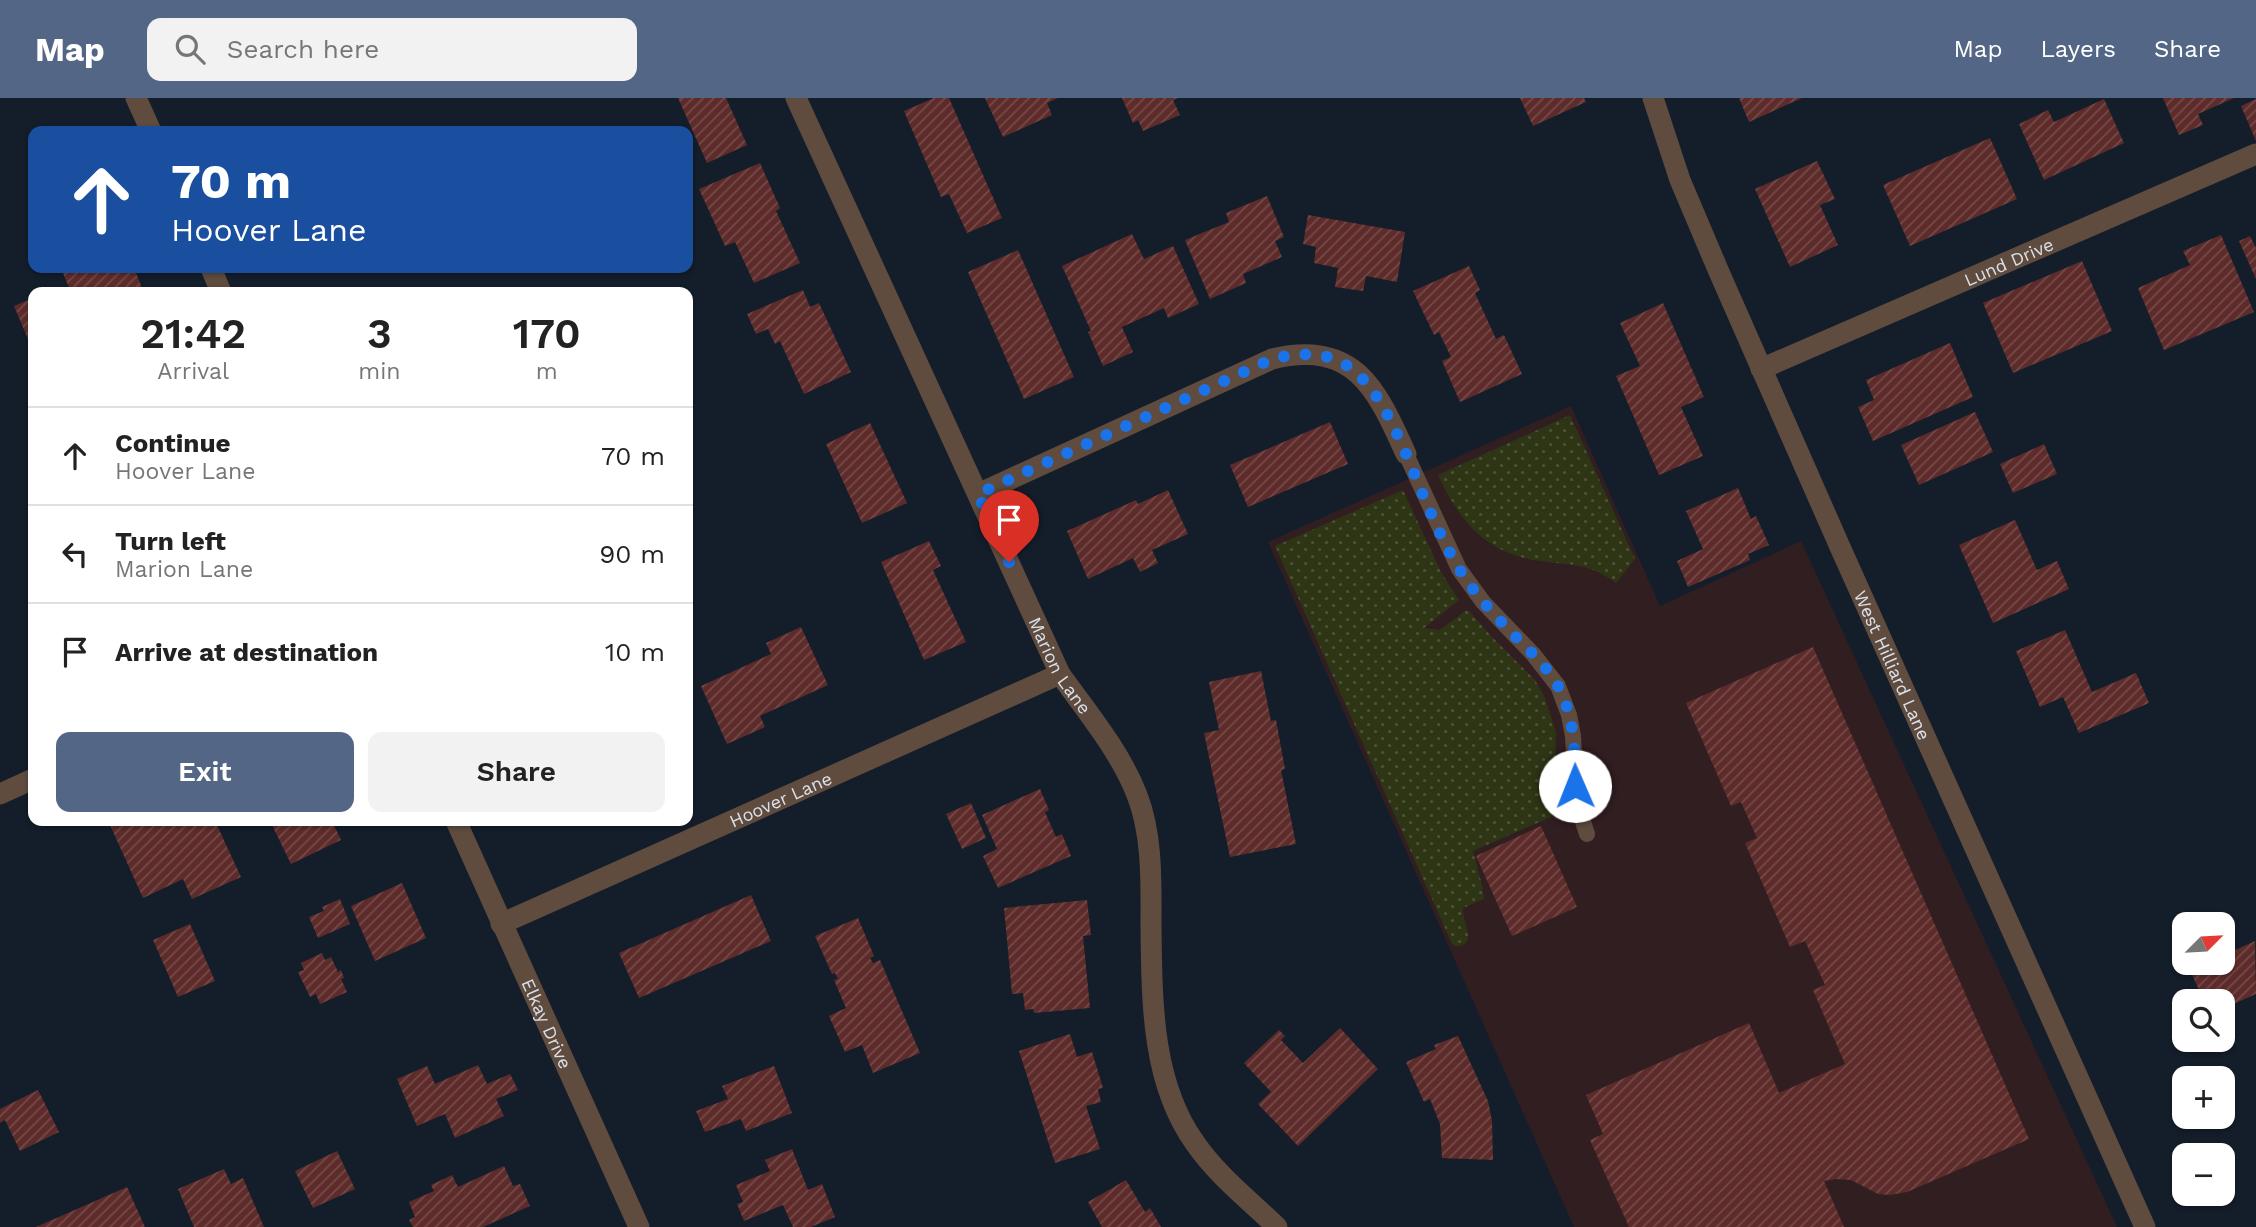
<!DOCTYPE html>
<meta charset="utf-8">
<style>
:root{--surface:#fff;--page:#f2f2f2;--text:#222;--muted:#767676;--line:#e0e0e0;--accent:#546685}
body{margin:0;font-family:"Work Sans",sans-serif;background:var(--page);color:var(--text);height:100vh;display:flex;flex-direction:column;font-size:26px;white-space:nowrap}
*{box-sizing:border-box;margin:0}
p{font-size:23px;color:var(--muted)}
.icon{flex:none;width:38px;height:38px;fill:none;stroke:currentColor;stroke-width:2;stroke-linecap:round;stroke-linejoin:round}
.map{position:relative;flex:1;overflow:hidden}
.side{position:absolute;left:28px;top:189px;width:665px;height:539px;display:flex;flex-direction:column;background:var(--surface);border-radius:14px;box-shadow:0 2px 5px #0004}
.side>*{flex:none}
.guide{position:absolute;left:28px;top:28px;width:665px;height:147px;border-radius:14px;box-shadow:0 2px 5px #0004;background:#1a4fa0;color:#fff;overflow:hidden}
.needle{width:46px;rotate:66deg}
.buttons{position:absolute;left:2172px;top:814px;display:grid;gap:14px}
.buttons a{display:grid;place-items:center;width:63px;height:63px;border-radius:14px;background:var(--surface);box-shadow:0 2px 5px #0004;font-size:35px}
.pin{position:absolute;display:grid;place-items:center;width:60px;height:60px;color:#fff;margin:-72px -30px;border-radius:50% 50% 50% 0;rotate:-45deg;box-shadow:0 0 7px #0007}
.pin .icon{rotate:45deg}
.me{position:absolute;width:77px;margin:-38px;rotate:359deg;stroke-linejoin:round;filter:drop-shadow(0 0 5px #0008)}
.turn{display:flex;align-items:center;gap:24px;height:147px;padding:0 28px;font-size:32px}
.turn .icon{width:91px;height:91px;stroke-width:2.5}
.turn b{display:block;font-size:49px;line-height:60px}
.eta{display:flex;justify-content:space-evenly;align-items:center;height:119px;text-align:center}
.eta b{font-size:42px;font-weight:600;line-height:49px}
.action{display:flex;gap:14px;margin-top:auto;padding:14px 28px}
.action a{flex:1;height:80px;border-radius:14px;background:var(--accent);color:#fff;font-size:28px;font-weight:600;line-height:80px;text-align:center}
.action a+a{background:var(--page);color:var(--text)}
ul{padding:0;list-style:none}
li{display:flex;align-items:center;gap:21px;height:98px;padding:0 28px;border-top:2px solid var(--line)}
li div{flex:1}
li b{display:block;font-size:26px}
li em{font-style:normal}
header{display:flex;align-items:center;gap:42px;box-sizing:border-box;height:98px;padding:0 35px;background:var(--accent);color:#fff}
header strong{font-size:33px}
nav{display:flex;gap:38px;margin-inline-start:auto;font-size:24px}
.search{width:490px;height:63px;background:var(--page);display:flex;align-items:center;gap:18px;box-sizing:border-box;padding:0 24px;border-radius:14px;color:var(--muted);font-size:26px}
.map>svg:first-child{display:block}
</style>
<header>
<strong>Map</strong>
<div class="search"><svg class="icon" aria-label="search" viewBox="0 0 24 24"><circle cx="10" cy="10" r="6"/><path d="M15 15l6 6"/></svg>Search here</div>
<nav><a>Map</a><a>Layers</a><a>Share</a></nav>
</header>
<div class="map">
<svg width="2256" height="1129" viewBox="0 0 2256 1129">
<defs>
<pattern id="grass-dots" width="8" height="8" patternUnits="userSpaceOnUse" patternTransform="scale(1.75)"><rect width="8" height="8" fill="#2e3515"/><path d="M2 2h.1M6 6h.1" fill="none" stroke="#4c5237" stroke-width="1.8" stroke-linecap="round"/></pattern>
<pattern id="building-hatch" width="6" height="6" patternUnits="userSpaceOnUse" patternTransform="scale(1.75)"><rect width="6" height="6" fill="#5d2c2a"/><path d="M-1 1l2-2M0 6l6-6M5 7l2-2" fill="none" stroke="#744a49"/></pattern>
</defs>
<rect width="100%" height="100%" fill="#141d2a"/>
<path fill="#311e21" d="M1571,308L1660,508L1801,443L2117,1129H1574L1268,444Z"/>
<path fill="url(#grass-dots)" d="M1570,317L1635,461L1616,485C1588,464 1572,468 1540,463C1487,456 1459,423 1438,377Z
M1403,392L1441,474L1459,502L1424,530L1440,532L1465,513H1469L1491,538L1535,582L1545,600L1556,634L1555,675L1561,710L1560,715L1473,753L1482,787L1484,801L1463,810C1461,823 1480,848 1455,848L1452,846L1275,448Z"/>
<path fill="url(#building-hatch)" d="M678,0H726L747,47L707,65Z
M934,0H949L1002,120L967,135L949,96L941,99L904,13Z
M985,0H1058L1047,5L1052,17L1003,39Z
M1122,0H1178L1173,2L1180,17L1143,33L1138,22L1133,25Z
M1520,0H1584L1586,4L1533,28Z
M1739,0H1802L1749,24Z
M2163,0H2234L2198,16L2203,27L2179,37Z
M2104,1L2124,45L2044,82L2019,26L2048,12L2054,24Z
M2256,1V43L2241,8Z
M1990,40L2017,101L1910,148L1883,87Z
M1817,63L1835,101L1820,107L1838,147L1790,169L1755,91Z
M760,65L780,110L776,113L800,165L754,185L735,144L725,148L699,91Z
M1267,98L1284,139L1275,143L1282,159L1243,176L1246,185L1210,201L1185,142L1229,124L1226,115Z
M1308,117L1405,134L1397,184L1366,178L1363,193L1335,189L1338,170L1314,165L1316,149L1303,146Z
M1132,136L1144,161L1173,148L1199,206L1168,220L1164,210L1122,229L1133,254L1103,268L1088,234L1091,233L1062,168Z
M2221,137L2254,214L2164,252L2138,190L2190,167L2183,153Z
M2250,138L2256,150V181L2239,143Z
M1018,152L1074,279L1024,301L968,174Z
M2082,163L2112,233L2013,275L1983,205Z
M1469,168L1480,192L1475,195L1496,241L1504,237L1522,276L1460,304L1442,263L1451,259L1439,234L1434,237L1413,193Z
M69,170H134L142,190L132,194H71L62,173Z
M803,192L810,209L819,205L851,274L804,296L780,243L775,246L768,231L756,236L747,216Z
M33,200V253L14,208Z
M1663,205L1704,299L1681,309L1703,358L1659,377L1616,278L1640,268L1620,225Z
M1950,245L1973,299L1873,343L1858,309L1874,302L1866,282Z
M1975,314L1993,354L1919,387L1901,347Z
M1330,324L1348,366L1248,409L1230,367Z
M870,325L907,405L862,425L826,346Z
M2044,346L2057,376L2013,395L2000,366Z
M1738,390L1751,421L1756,418L1769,447L1748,456L1750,462L1688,489L1677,463L1703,451L1686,413Z
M1168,392L1188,436L1152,452L1158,465L1140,474L1133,460L1088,481L1067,433L1136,402L1138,406Z
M2015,422L2037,472L2057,463L2069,491L1993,525L1959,447Z
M929,443L941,468L933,472L966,544L924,562L881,464Z
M801,529L828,587L760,618L765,629L727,646L701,588L771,556L766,545Z
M2065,532L2092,594L2136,575L2149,605L2079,635L2063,599L2040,609L2016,553Z
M1813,549L2029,1041L1907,1094L1890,1097L1878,1096L1851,1082L1836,1081L1824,1083L1844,1129H1629L1590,1042L1603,1036L1586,997L1749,925L1779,995L1845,966L1813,892L1825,887L1805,843L1790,849L1745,745L1757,740L1741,704L1731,708L1686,605Z
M1261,573L1271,623L1276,622L1285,671L1281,672L1296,746L1230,759L1204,635L1219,632L1209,584Z
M1040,691L1049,712L1045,714L1056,739L1062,736L1071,758L998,790L983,758L997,751L982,717Z
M971,705L986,740L962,751L946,716Z
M119,723H215L241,779L192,801L183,781L143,800L110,727Z
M270,723H313L314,726L323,723H332L341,742L291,766Z
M1541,728L1577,809L1512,838L1476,758Z
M402,785L426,840L375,863L351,808Z
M751,797L771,843L639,900L619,855Z
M340,801L350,826L318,840L309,819L324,813L322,809Z
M1087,802L1091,837L1083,838L1090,910L1034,915L1033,911L1025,912L1023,895L1012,896L1004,810Z
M858,820L874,858L870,860L873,865L880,862L920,955L873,975L862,947L845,954L829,918L846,910L834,882L838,881L835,875L832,876L815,838Z
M190,826L215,883L178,899L153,842Z
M2255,843L2256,896L2222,911V903H2204L2190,872L2207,864H2222V858Z
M322,855L325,862L331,859L338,874L341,872L344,880L341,881L347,894L320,906L316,896L310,899L298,874L304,872L301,865Z
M1340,930L1378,971L1298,1048L1258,1006L1271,994L1244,965L1279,932L1285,938L1281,942L1303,965Z
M1070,936L1077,959L1092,954L1103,990L1098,991L1101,1004L1086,1008L1100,1051L1055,1065L1019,953Z
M1458,938L1488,1003L1492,1023L1493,1062L1442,1060L1440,1026L1430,1001L1424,1004L1406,964L1436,951L1434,947Z
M478,967L487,986L510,976L518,992L496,1001L504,1018L455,1040L445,1016L417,1028L397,981L427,968L435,986Z
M774,968L792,1015L746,1033L741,1021L705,1034L696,1013L728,1001L722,988Z
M38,992L59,1034L20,1053L5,1022L0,1025V1011Z
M792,1051L808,1092L822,1086L835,1119L811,1129H793L783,1107L744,1123L737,1106L743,1104L736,1087L770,1073L765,1062Z
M337,1053L355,1091L313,1110L295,1073Z
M504,1068L513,1088L520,1086L530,1108L483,1129H413L409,1122L415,1119L409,1104L434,1093L431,1087L452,1077L458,1089Z
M224,1071L231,1086L243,1080L264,1129H194L178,1091Z
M1126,1082L1145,1114L1150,1110L1161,1129H1102L1088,1104Z
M127,1089L145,1129H36Z"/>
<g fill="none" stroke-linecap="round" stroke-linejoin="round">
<path stroke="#5f4c3f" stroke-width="16" d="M1406,356L1459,471L1483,504L1533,556L1558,588L1569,617L1573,638L1577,705L1587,736"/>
<g stroke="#5f4c3f" stroke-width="21">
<path d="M136,0L151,33"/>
<path id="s1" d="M796,0L1060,576C1087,614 1120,653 1137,697C1153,738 1151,786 1151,829C1152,901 1151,984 1195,1045C1217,1077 1249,1102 1277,1129"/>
<path id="s2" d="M1653,0L1680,82L1719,174L1840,449L2145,1129"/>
<path d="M211,170L221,194"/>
<path id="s3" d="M1761,271L2256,56"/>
<path d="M978,396L1272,261C1355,241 1377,292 1406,356"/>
<path d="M0,696L33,681"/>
<path id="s4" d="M456,723L639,1129"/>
<path id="s5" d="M501,826L1060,576"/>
</g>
</g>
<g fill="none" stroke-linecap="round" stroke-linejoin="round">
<path stroke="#1a73e8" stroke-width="12" stroke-dasharray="0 21.6" d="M1009,464L978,396L1272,261C1300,254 1330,253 1353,272C1376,291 1387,316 1400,342C1419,385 1435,432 1460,472C1476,498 1497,520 1518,541C1533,556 1549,571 1559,590C1575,621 1575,654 1575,688"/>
</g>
<g text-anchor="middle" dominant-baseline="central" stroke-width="6" stroke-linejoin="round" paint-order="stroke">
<g font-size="18" fill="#dbe1ea" stroke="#0c1420">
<text stroke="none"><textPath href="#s3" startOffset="270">Lund Drive</textPath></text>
<text stroke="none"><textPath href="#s1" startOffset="626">Marion Lane</textPath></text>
<text stroke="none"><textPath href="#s2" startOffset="616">West Hilliard Lane</textPath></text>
<text stroke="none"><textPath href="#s5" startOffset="306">Hoover Lane</textPath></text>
<text stroke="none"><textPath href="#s4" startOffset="222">Elkay Drive</textPath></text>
</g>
</g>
</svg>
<div class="buttons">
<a><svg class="needle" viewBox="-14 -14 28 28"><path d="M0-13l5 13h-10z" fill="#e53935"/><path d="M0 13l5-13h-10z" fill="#767676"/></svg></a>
<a><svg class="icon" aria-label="search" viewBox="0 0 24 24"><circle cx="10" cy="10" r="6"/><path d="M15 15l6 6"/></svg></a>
<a>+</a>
<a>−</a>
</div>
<div class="pin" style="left:1009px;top:464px;background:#d93025"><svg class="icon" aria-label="arrive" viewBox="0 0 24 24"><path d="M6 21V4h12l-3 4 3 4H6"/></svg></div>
<svg class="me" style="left:1575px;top:688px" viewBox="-20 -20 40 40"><circle r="19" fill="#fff"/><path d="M0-13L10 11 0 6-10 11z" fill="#1a73e8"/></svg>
<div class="guide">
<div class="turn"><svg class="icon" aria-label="ahead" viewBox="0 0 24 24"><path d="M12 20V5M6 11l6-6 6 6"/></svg><div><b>70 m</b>Hoover Lane</div></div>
</div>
<section class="side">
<div class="eta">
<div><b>21:42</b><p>Arrival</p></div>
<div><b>3</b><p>min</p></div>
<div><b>170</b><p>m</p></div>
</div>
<ul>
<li><svg class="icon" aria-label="ahead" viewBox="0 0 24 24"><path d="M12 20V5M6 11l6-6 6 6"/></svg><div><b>Continue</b><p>Hoover Lane</p></div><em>70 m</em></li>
<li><svg class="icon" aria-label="left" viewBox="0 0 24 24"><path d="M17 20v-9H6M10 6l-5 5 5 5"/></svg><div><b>Turn left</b><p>Marion Lane</p></div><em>90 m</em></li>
<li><svg class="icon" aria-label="arrive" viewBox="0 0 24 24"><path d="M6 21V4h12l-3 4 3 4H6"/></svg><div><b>Arrive at destination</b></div><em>10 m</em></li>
</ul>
<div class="action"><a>Exit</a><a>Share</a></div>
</section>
</div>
